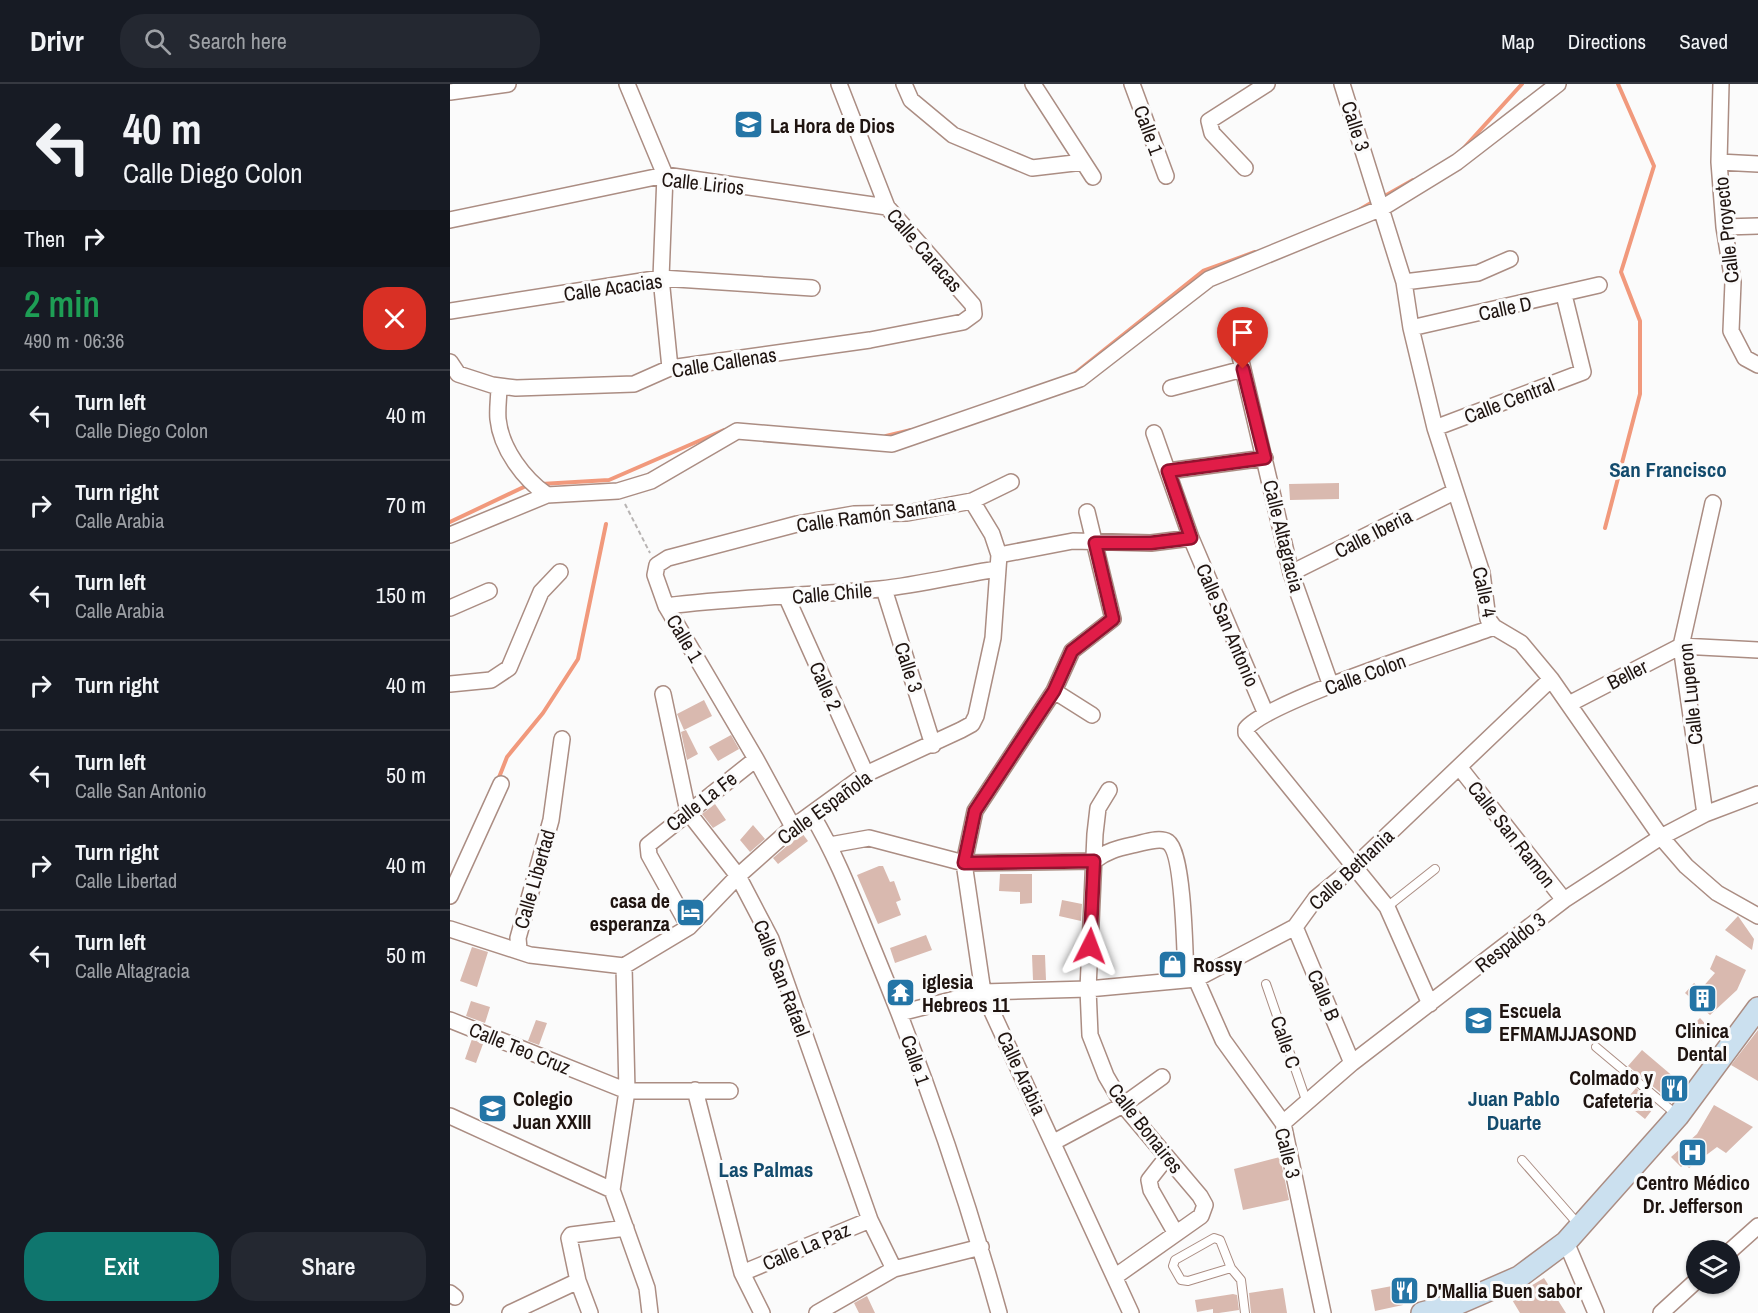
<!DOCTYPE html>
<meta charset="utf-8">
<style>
:root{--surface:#171b24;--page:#242831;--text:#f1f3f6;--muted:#9ea1a6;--line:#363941;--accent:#0f766e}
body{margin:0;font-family:"Archivo Narrow",sans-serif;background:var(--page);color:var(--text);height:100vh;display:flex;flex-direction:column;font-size:22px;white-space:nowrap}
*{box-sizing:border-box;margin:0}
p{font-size:20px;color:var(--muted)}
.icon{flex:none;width:33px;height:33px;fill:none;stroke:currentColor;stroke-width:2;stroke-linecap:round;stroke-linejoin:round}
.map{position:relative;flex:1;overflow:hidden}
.side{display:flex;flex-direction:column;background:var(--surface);width:450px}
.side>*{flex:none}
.guide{background:#171b24;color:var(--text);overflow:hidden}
.controls{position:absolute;left:1236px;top:1156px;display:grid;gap:12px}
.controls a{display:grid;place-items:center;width:54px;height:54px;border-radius:50%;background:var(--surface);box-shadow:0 2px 4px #0004;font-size:30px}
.pin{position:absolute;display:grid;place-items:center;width:51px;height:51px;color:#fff;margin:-62px -26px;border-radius:50% 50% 50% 0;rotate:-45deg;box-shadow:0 0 6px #0007}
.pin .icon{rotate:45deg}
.me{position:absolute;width:66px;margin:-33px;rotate:3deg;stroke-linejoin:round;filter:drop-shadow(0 0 4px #0008)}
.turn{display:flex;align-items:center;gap:21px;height:126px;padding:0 24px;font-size:27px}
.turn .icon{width:78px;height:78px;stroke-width:2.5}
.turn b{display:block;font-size:42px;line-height:51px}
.then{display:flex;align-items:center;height:57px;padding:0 24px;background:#0003;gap:12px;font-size:22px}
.round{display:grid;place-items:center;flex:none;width:63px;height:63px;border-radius:24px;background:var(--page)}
.head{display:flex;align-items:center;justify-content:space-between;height:102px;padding:0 24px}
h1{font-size:36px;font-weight:600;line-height:45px;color:#1e9e55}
.cta{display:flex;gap:12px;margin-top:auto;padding:12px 24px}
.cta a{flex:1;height:69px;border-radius:24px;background:var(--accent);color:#fff;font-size:24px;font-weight:600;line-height:69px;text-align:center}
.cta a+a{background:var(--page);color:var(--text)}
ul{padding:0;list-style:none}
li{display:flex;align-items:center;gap:18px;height:90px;padding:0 24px;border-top:2px solid var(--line)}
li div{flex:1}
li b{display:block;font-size:22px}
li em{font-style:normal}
header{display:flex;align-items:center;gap:36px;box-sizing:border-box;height:84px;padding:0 30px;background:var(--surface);border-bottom:2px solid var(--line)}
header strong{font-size:28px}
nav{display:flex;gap:33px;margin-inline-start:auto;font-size:21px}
.search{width:420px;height:54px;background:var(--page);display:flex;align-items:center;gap:15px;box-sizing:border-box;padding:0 21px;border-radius:24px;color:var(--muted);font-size:22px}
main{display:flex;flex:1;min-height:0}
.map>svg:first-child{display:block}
</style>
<header>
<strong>Drivr</strong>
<div class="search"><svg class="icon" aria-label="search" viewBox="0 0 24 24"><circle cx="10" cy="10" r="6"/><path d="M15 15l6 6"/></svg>Search here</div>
<nav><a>Map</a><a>Directions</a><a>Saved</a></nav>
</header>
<main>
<section class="side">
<div class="guide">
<div class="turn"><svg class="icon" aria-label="left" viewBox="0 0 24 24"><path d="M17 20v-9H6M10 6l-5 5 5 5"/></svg><div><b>40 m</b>Calle Diego Colon</div></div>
<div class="then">Then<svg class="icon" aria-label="right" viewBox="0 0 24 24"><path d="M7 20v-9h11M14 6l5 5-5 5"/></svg></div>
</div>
<div class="head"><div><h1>2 min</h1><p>490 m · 06:36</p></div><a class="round" style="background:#d93025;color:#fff"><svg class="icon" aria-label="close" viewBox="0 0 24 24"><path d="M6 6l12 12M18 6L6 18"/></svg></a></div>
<ul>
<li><svg class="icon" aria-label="left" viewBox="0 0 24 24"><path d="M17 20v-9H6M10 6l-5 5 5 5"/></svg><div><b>Turn left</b><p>Calle Diego Colon</p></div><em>40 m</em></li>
<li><svg class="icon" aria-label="right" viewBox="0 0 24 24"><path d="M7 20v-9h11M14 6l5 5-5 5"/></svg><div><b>Turn right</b><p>Calle Arabia</p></div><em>70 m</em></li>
<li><svg class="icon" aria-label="left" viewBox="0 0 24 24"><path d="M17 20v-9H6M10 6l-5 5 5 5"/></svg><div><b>Turn left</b><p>Calle Arabia</p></div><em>150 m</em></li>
<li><svg class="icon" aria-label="right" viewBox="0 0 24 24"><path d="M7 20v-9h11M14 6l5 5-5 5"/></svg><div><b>Turn right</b></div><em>40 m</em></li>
<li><svg class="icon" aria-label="left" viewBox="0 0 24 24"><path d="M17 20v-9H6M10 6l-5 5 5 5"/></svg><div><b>Turn left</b><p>Calle San Antonio</p></div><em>50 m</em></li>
<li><svg class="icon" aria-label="right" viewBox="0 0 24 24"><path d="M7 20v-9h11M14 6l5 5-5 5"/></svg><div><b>Turn right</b><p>Calle Libertad</p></div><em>40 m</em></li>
<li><svg class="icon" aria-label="left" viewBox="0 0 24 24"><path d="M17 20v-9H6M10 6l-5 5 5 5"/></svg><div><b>Turn left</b><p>Calle Altagracia</p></div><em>50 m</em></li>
</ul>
<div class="cta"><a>Exit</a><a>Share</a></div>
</section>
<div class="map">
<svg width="1308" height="1229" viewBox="0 0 1308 1229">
<rect width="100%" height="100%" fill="#fbfbfb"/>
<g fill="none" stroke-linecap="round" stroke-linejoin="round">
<path stroke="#f1997c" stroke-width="4" d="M1012,66L1072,0
M933,113L963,96
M909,126L926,116
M624,290L753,187L805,168
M436,352L461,346
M91,400L159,396L274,346
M0,438L78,401
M1155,444L1190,310V237L1171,188L1204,82L1168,0
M48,696L57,673L93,629L128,575L156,440"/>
</g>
<path fill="#d9b9af" d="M889,399V415L840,416L839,400Z
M254,616L262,632L234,646L227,630Z
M236,646L248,670L237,676L231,648Z
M281,651L289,665L268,677L259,663Z
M265,720L276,736L263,744L252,730Z
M303,741L315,755L300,768L290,756Z
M352,749L358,757L328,780L323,774Z
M429,782H433L440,798L444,797L451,816L446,818L451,831L428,840L407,791Z
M550,790H582V819L570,820V808L549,807Z
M612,816L632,820L631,837L609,832Z
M1288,832L1304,855L1302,866L1275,846Z
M476,851L482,866L445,879L440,864Z
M22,863L38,868L27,903L10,897Z
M582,871H595L596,896H583Z
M1266,871L1296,886L1287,906L1260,931L1235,909L1244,899L1251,905L1265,889L1260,885Z
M21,917L40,923L35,939L16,932Z
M1250,934L1262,947L1252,957L1239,945Z
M86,936L97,939L89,961L78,957Z
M1308,946V997L1281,981Z
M22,955L33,960L26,979L15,975Z
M1192,966L1232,1000L1218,1015L1178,982Z
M1186,1004L1206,1021L1195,1035L1174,1018Z
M1264,1021L1303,1043L1276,1069L1267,1063L1239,1084L1235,1080L1231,1083L1221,1073L1247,1050Z
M830,1073L839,1116L793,1126L784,1085Z
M1094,1194L1116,1229H1070L1061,1214Z
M958,1199L960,1211L951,1213L953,1221L925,1227L921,1206Z
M833,1204L837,1229H801L799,1209Z
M783,1210L787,1211L789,1226L769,1229H763V1225L747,1228L745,1216Z
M417,1212L425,1229H409L404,1219Z"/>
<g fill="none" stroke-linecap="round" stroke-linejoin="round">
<defs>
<path id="lane" d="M937,823L985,785
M816,900L856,1016
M1146,963L1227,1031
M1072,1076L1128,1140
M781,1184L738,1197L731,1196L723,1182L725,1176L764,1154L770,1156L781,1184L791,1196L795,1229"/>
<path id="street" d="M177,0L215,91L211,194L220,284
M454,0L461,16L503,51L582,84L633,78
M583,0L643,93
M682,0L716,92
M892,0L954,198L961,244L985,344L1032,489L1038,535L1044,543L1071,559L1101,595L1211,753L1236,782L1267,809L1308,832
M1271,0L1269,78L1274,143L1283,198L1281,247L1295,274L1308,281
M0,8L58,0
M1269,78L1308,80
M795,84L762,49L759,37L817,0
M0,136L215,91L437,123
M1274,143L1308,142
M954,198L1028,189L1060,175
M0,227L211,194L362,204
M961,244L1149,201
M788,264L841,489L881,602
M0,278L8,290L42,301L66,304L184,300L220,284L420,256L513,238L524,230L523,221L437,123L389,0
M49,302C49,313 47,324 48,335C51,365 74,395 97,411
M721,304L793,285
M985,344L1133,288L1114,211
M704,349L741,454L816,630
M718,387L815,374
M637,428L663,535L622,567L604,607L525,727L514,779L533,908L681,1229
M0,451L97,411L168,407L201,397L287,347L442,360L630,295L759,195L932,124L1007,78L1108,0
M549,471L623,457L701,459L741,454
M841,489L1004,408
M434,505L483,661
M337,514L416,690
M216,522C287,513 359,512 430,505C469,501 508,491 547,485
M0,524L39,507
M0,600L41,596L59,584L91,508L110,488
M604,607L642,631
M213,610L238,728L288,792L321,855L420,1136L444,1185
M1119,620L1231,562L1308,566
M1010,684L1114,816
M659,706L648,724L645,750L638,905L640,951L656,992L673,1021L750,1112L755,1121L751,1132L666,1192
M1255,730L1231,562L1263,419
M362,731C388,774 405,821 424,867C473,985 515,1107 549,1229
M343,743L306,675L216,522L205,491L207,481L218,474L347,440L404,430L457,429L522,417L561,398
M380,761L419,754L514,779L644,777C658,766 670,764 687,760C696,758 710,753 718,758C734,769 735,874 736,896
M0,812L51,700
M239,843L199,771L198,761L306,675
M845,843L902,979
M0,845L80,871L174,882
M69,865L68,854L101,736L112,655
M174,882L239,843L288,792L343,743L416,690L511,646L522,640L526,632L543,554L549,471L542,450L522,417
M174,882L177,1007L162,1106L197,1204L200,1229
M746,895L773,956L833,1039L873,1229
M980,920L937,823L796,649V645C817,617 1001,559 1044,543
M450,929L533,908L638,905L746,895L845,843L866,814L905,782L1101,595
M0,936L177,1007H280
M245,1006L292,1189L312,1229
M0,1032L162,1106
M833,1039L902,979L1114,816L1211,753L1255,730L1308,710
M604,1058L673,1021L712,993
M717,1073L699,1096L701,1106L725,1148
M1116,1158L1146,1229
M1280,1167L1308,1142
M292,1189L420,1136
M0,1209L5,1213
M60,1229L128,1197
M140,1229L128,1197L119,1154L121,1151L176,1144
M367,1229L444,1185L531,1163
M1211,1229L1246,1197"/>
<path id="secondary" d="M972,1229L1007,1220L1069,1193L1116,1158L1228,1032L1308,924"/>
</defs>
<use href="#lane" stroke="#ab8d83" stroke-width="10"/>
<use href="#street" stroke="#ab8d83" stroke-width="18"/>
<use href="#secondary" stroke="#ab8d83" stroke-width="24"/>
<path stroke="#b8b4b3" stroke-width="2" stroke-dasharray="4.5 3" stroke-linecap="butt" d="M175,420L200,469"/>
<use href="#lane" stroke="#fff" stroke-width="8"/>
<use href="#street" stroke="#fff" stroke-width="15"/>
<use href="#secondary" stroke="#cbe0ef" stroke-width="21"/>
</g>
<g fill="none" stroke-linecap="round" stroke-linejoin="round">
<defs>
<path id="route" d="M640,862L644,777L514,779L525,727L604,607L622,567L663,535L645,459H701L741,454L718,387L815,374L793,285"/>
</defs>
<use href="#route" stroke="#92132f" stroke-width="15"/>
<use href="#route" stroke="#e11d48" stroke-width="10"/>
</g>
<defs>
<symbol id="university-square" viewBox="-11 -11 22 22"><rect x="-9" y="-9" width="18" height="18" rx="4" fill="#2475a6" stroke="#fbfbfb"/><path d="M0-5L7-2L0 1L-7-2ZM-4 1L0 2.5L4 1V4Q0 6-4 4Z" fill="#fff"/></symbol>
<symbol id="hotel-square" viewBox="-11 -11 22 22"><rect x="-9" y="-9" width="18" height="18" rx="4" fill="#2475a6" stroke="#fbfbfb"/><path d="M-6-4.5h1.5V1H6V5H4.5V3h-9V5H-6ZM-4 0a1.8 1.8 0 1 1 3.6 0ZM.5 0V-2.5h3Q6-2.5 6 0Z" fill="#fff"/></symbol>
<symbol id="shop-square" viewBox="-11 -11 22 22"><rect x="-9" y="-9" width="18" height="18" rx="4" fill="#2475a6" stroke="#fbfbfb"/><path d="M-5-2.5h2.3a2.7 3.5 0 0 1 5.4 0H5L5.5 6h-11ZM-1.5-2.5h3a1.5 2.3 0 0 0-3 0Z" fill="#fff"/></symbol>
<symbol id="temple-square" viewBox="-11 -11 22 22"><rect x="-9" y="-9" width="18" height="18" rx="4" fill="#2475a6" stroke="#fbfbfb"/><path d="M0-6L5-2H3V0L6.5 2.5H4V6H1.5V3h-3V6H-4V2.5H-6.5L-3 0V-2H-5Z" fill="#fff"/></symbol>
<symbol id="building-square" viewBox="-11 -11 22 22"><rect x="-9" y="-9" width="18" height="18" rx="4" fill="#2475a6" stroke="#fbfbfb"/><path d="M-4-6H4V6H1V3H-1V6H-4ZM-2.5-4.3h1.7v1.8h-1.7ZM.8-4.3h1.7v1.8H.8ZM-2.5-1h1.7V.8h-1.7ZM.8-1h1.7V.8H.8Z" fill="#fff"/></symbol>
<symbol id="school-square" viewBox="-11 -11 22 22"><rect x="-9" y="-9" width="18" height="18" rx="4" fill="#2475a6" stroke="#fbfbfb"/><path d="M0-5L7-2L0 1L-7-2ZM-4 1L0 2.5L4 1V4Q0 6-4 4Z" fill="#fff"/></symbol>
<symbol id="restaurant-square" viewBox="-11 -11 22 22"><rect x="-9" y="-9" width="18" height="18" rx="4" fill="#2475a6" stroke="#fbfbfb"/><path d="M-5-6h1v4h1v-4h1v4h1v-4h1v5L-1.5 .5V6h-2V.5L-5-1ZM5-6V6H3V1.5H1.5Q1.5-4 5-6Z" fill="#fff"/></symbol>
<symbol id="hospital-square" viewBox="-11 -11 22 22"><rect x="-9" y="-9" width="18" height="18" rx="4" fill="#2475a6" stroke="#fbfbfb"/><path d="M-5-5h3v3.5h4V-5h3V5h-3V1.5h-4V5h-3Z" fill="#fff"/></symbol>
</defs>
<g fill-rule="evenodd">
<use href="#university-square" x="282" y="24" width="33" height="33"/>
<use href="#hotel-square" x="224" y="812" width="33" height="33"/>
<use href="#shop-square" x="706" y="864" width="33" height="33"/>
<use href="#temple-square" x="434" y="892" width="33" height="33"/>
<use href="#building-square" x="1236" y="898" width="33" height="33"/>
<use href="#school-square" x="1012" y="920" width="33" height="33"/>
<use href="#restaurant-square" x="1208" y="988" width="33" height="33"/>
<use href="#school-square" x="26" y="1008" width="33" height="33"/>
<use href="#hospital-square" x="1226" y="1052" width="33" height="33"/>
<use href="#restaurant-square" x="938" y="1190" width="33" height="33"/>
</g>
<g text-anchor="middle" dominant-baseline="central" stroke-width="6" stroke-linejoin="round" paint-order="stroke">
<g font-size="20" font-weight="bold" fill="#1f1410" stroke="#fbfbfb" text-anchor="start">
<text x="320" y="41">La Hora de Dios</text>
<text x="220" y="816" text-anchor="end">casa de<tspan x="220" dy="23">esperanza</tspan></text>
<text x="743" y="880">Rossy</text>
<text x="472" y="897">iglesia<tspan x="472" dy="23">Hebreos 11</tspan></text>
<text x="1049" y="926">Escuela<tspan x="1049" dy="23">EFMAMJJASOND</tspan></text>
<text x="1252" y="946" text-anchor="middle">Clinica<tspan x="1252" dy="23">Dental</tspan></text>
<text x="1203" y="993" text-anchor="end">Colmado y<tspan x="1203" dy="23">Cafeteria</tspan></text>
<text x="63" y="1014">Colegio<tspan x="63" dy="23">Juan XXIII</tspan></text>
<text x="1243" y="1098" text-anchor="middle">Centro Médico<tspan x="1243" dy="23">Dr. Jefferson</tspan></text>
<text x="976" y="1206">D'Mallia Buen sabor</text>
</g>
<g font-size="20" fill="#1f1410" stroke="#fbfbfb">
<text transform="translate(906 42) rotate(72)">Calle 3</text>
<text transform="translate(699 46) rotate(70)">Calle 1</text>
<text transform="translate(253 99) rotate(6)">Calle Lirios</text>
<text transform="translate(1276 146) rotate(-96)">Calle Proyecto</text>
<text transform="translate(475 166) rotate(49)">Calle Caracas</text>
<text transform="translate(163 203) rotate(-8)">Calle Acacias</text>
<text transform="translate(1055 224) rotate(-12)">Calle D</text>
<text transform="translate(274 278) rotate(-9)">Calle Callenas</text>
<text transform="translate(1059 316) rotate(-21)">Calle Central</text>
<text transform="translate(426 430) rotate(-8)">Calle Ramón Santana</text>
<text transform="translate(923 449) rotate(-27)">Calle Iberia</text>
<text transform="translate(834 452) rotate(76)">Calle Altagracia</text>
<text transform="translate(1035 508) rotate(78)">Calle 4</text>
<text transform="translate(382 509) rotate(-5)">Calle Chile</text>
<text transform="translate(778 541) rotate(67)">Calle San Antonio</text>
<text transform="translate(235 554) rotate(59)">Calle 1</text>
<text transform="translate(459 583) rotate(72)">Calle 3</text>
<text transform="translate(915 590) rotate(-20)">Calle Colon</text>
<text transform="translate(1177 590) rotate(-27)">Beller</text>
<text transform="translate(376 602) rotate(66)">Calle 2</text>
<text transform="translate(1240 610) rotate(-96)">Calle Luperon</text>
<text transform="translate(251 717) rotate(-38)">Calle La Fe</text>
<text transform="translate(374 723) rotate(-36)">Calle Española</text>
<text transform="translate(1062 750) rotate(52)">Calle San Ramon</text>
<text transform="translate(901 785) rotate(-43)">Calle Bethania</text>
<text transform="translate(84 795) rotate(-74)">Calle Libertad</text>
<text transform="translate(1060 858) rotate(-38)">Respaldo 3</text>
<text transform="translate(332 894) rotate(69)">Calle San Rafael</text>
<text transform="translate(874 911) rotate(67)">Calle B</text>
<text transform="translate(836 958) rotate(71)">Calle C</text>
<text transform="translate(70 964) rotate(22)">Calle Teo Cruz</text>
<text transform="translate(466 976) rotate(71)">Calle 1</text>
<text transform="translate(572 989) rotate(65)">Calle Arabia</text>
<text transform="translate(696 1044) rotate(52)">Calle Bonaires</text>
<text transform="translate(838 1069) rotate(76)">Calle 3</text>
<text transform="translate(356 1162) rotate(-23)">Calle La Paz</text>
</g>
<g font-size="21" font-weight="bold" fill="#134b6d" stroke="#fbfbfb">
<text x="1218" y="385">San Francisco</text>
<text x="1064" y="1014">Juan Pablo<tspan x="1064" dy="24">Duarte</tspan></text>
<text x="316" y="1085">Las Palmas</text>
</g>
</g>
</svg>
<div class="controls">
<a><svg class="icon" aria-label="layers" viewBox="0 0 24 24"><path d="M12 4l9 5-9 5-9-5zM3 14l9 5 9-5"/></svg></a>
</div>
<div class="pin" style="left:793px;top:285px;background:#d93025"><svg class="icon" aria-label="arrive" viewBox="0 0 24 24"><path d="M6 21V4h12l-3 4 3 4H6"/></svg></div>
<svg class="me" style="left:640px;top:862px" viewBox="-20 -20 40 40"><path d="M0-17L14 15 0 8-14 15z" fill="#e11d48" stroke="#fff" stroke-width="4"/></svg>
</div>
</main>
